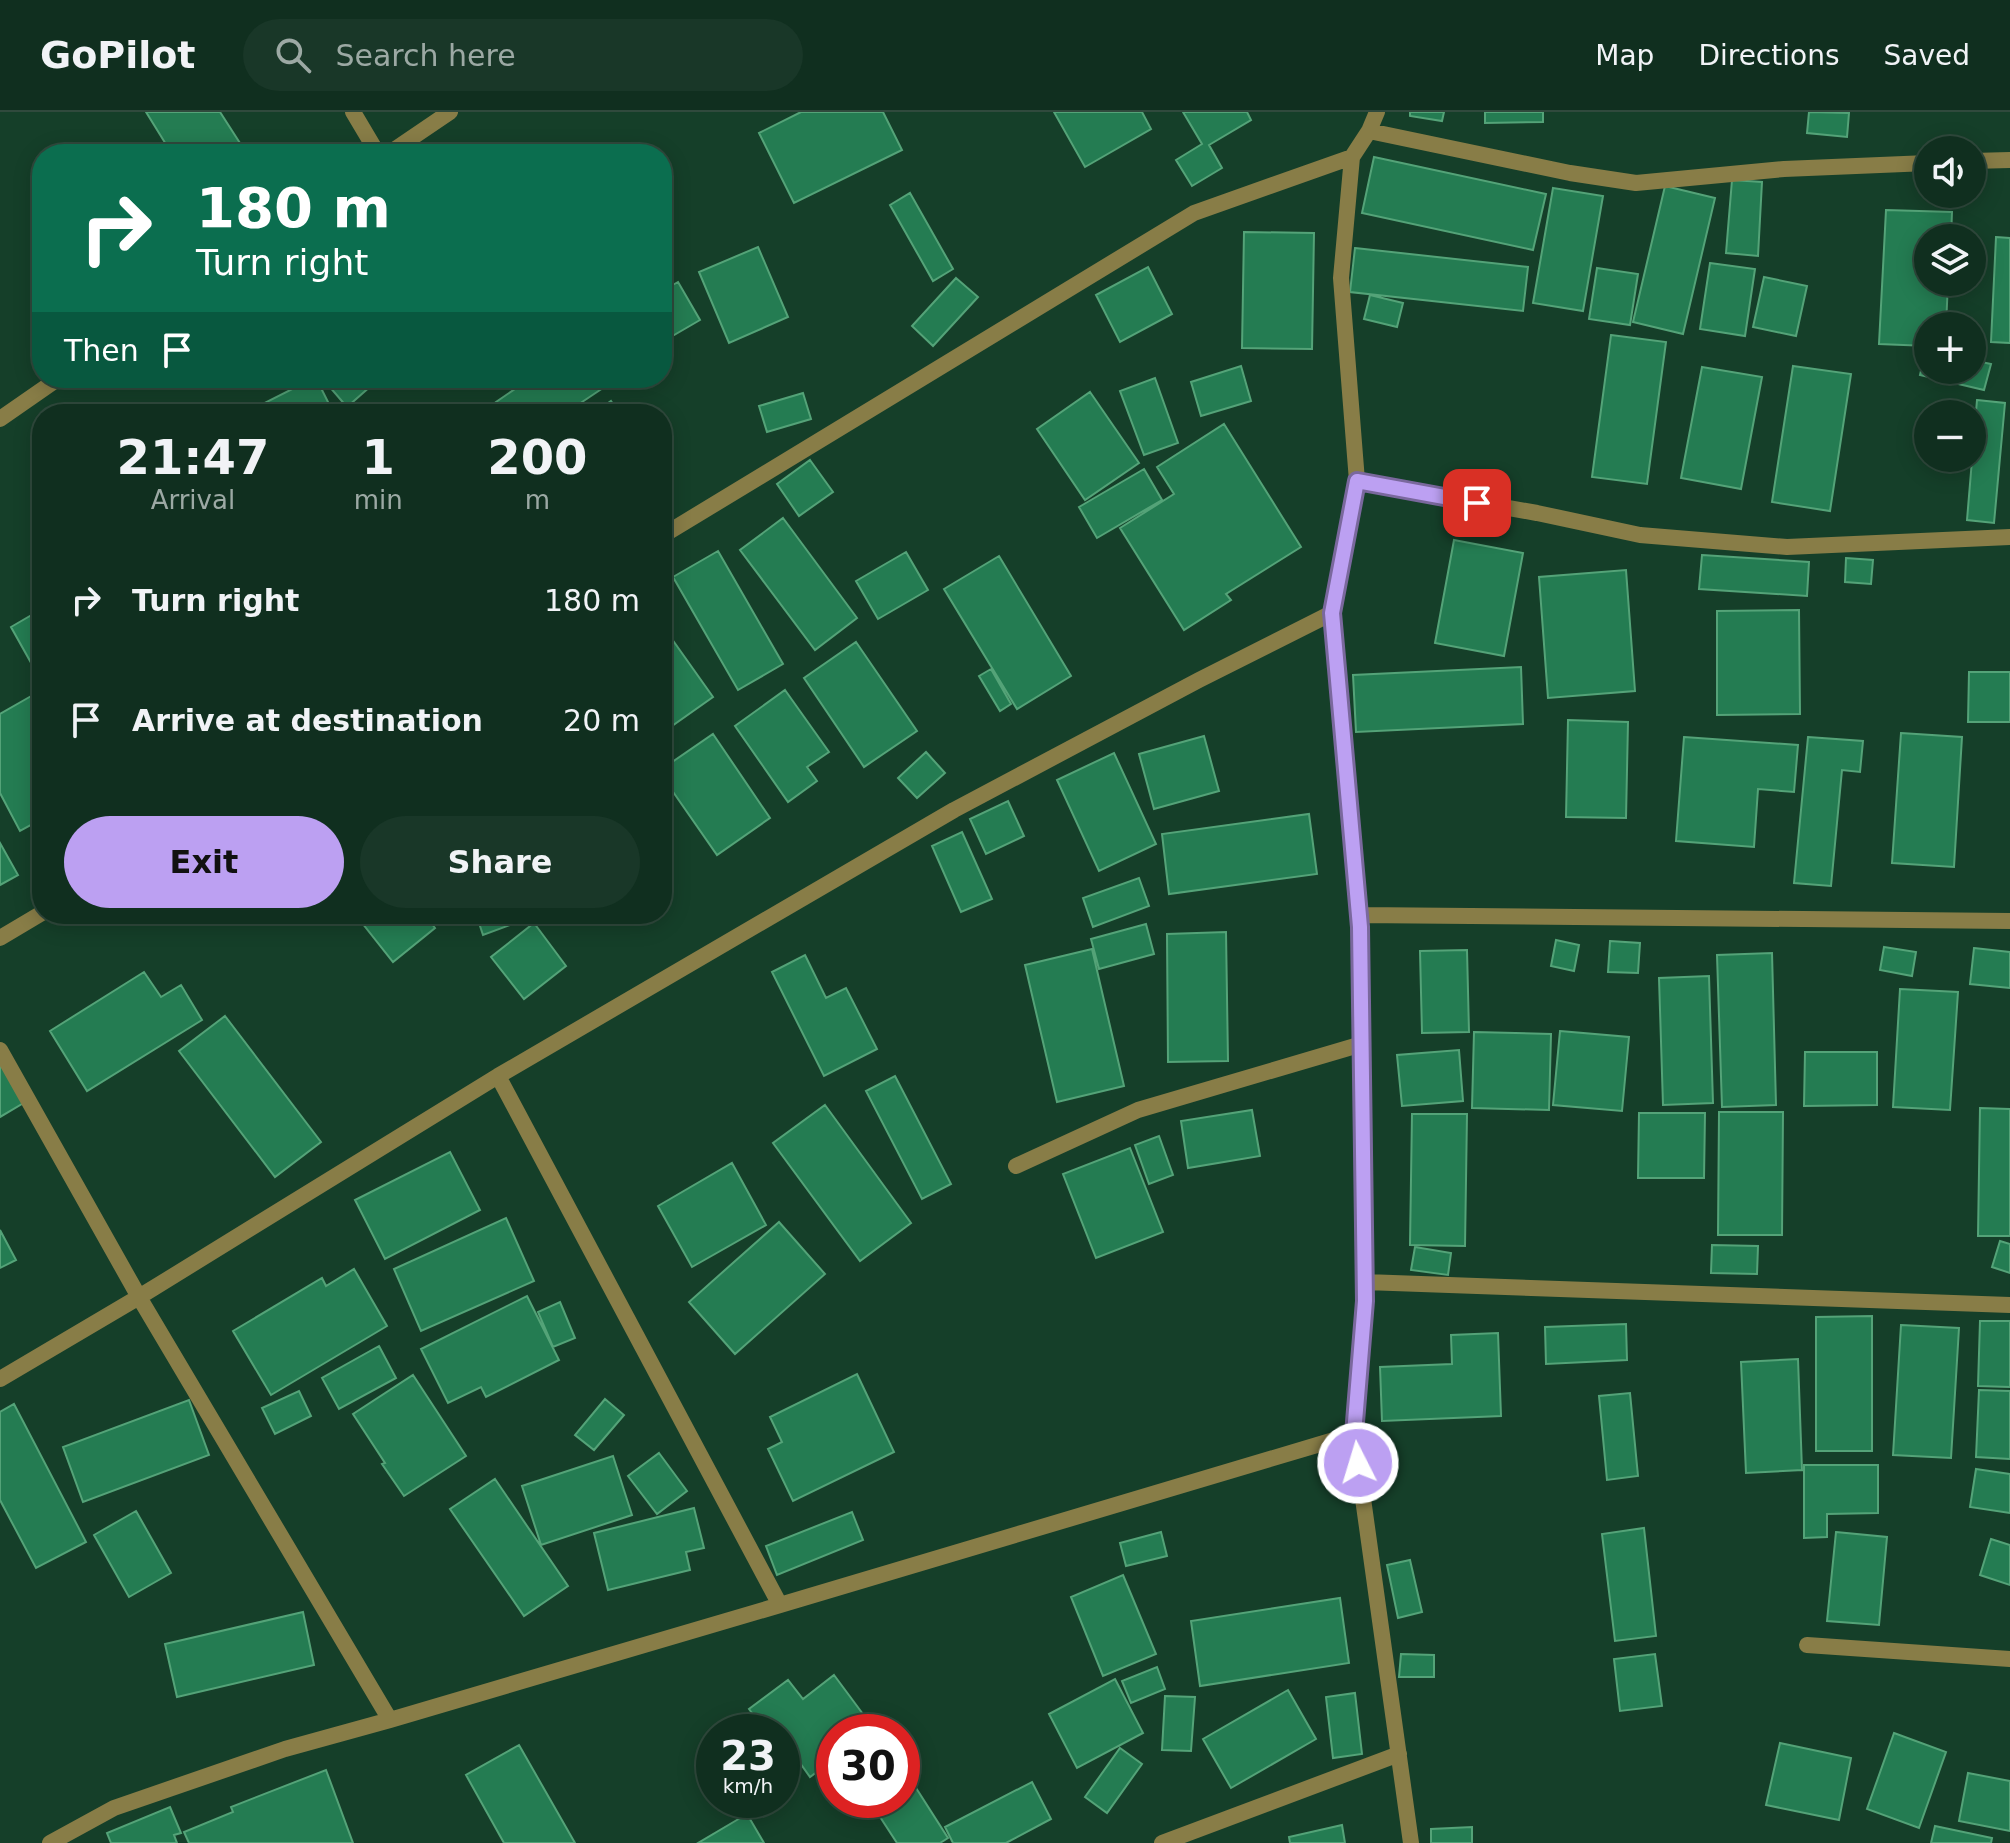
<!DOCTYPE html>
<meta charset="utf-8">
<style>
:root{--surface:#102f1f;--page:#193728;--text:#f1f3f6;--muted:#9ca9a4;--line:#304a3d;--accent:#bca0f2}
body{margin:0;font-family:"DejaVu Sans",sans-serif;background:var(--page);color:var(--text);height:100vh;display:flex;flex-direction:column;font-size:30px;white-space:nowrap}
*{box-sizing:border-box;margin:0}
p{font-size:26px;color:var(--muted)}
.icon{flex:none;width:44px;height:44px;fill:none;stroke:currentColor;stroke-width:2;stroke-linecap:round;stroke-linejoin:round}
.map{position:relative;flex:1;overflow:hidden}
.details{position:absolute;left:32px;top:292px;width:640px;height:520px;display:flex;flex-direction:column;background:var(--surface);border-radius:32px;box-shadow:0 4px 20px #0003,0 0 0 2px var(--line)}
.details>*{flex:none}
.banner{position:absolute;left:32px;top:32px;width:640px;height:244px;border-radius:32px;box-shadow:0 4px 20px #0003,0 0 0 2px var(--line);background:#0b6e4f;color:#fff;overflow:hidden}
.tools{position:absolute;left:1914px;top:24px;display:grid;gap:16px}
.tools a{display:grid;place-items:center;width:72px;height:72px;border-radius:50%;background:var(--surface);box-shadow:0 4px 20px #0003,0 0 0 2px var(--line);font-size:40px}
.speed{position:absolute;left:696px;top:1602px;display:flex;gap:16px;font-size:40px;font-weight:700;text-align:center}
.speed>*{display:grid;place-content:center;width:104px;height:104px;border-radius:50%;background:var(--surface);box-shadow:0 4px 20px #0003,0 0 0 2px var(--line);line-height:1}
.speed small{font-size:20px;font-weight:400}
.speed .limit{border:12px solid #d22;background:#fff;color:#111}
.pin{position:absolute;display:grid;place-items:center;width:68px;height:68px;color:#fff;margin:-34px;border-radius:16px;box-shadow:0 4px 12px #0006}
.me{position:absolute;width:88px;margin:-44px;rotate:355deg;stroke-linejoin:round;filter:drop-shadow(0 0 6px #0008)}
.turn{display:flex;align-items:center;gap:28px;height:168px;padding:0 32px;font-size:36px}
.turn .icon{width:104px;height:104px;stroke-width:2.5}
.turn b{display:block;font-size:56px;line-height:68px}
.then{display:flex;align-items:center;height:76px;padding:0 32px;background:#0003;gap:16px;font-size:30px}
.eta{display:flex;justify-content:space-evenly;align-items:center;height:136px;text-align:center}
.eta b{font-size:48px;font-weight:600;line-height:56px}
.action{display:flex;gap:16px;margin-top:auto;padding:16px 32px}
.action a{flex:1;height:92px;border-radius:48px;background:var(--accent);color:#111;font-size:32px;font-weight:600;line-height:92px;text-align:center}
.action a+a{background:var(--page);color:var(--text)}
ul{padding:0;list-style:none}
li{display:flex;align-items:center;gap:24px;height:120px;padding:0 32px}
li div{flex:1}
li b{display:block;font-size:30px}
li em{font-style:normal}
header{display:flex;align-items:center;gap:48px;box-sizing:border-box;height:112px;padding:0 40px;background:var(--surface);border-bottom:2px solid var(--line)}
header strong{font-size:38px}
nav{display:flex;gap:44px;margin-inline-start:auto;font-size:28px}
.search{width:560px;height:72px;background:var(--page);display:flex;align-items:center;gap:20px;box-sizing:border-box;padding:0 28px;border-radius:44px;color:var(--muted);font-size:30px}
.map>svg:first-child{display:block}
</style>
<header>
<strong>GoPilot</strong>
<div class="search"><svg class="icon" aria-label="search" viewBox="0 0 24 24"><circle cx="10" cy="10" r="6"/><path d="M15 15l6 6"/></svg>Search here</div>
<nav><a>Map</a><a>Directions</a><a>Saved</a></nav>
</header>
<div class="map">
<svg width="2010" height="1731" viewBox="0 0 2010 1731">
<rect width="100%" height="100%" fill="#153f29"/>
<path fill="#247c52" stroke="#54a378" stroke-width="2" d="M146,0H220L247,42H172Z
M801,0H883L902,38L794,91L759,21Z
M1054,0H1142L1151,17L1085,55Z
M1183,0H1247L1251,8L1209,33L1222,56L1192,74L1176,48L1202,32Z
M1410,0H1444L1442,9L1410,4Z
M1485,0H1543V10L1485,11Z
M1809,0L1849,1L1847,25L1807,21Z
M1374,45L1546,82L1533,138L1362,101Z
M1732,68L1762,70L1758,144L1726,141Z
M1665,74L1715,86L1683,222L1633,210Z
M1553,76L1603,84L1583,199L1533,191Z
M910,81L953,157L933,169L890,93Z
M1886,98L1952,100L1951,126H1928V170H1948L1946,214H1928V234L1879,232Z
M1244,120L1314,121L1312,237L1242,236Z
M1996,125L2010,126V231L1991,230Z
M758,135L788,205L729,231L699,160Z
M1355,136L1528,155L1523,199L1350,180Z
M1710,151L1755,157L1745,224L1700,217Z
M1148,155L1172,202L1120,230L1096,183Z
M1597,156L1638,162L1630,213L1589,207Z
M1764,165L1807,174L1796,224L1753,215Z
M956,166L978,185L933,234L912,214Z
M678,170L700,208L662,230V179Z
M1370,183L1403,191L1397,215L1364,207Z
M1611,223L1666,230L1647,372L1592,365Z
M1926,237H1928V258H1972V248L1991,252L1984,278L1920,263Z
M1241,254L1251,289L1201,304L1191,270Z
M1793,254L1851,262L1830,399L1772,390Z
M1702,255L1762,265L1741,377L1681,366Z
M314,266H316L334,302H250L249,299Z
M322,266H380L347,295Z
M531,266H597L603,276L564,302H504L496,290Z
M1155,266L1178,331L1144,343L1120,279Z
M1090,280L1139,351L1085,388L1037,317Z
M803,281L811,307L767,320L759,294Z
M1977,288L2005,291L1994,411L1967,408Z
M611,289L620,302H593Z
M1224,312L1301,435L1226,482L1231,488L1184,518L1120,416L1174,382L1157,355Z
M810,348L833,380L799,404L777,372Z
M1144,357L1162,388L1097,426L1079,395Z
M783,406L857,506L815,538L740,438Z
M1454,428L1523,441L1504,544L1435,531Z
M718,439L783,552L738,578L673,465Z
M906,440L928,478L878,507L856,469Z
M1702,443L1809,450L1807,484L1699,477Z
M999,444L1071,564L1017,597L944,477Z
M1846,446L1873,448L1871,472L1845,470Z
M1626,458L1635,579L1548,586L1539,465Z
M42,497V563L39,565L11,515Z
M1799,498L1800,602L1717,603V499Z
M662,513L713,585L662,621Z
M856,530L917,619L864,655L804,566Z
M1521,555L1523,612L1356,620L1353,563Z
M991,557L1011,592L1000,599L979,564Z
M1969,560H2010V610H1968Z
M785,578L829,640L807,655L817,669L788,690L735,614Z
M33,583L42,599V707L20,719L0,681V602Z
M1568,608L1628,610L1626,706L1566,705Z
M1901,621L1962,625L1954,755L1892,751Z
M713,622L770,706L717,743L662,664V657Z
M1204,624L1219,679L1154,697L1139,642Z
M1684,625L1798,633L1794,680L1758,677L1754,735L1676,729Z
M1808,625L1863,629L1860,660L1842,658L1831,774L1794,771Z
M926,640L945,661L917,686L898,666Z
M1114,641L1156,732L1099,759L1057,668Z
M1008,689L1024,724L986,742L970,707Z
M1309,702L1317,762L1169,782L1162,722Z
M962,720L992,787L961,800L932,734Z
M0,731L18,763L0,773Z
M1139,766L1149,794L1093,815L1083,786Z
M355,802H424L435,816L393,850Z
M476,802H525L526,807L483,823Z
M534,811L566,854L524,887L491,845Z
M1146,812L1154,842L1099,857L1091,827Z
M1226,820L1228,949L1168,950L1167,822Z
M1556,828L1579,833L1574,859L1551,854Z
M1610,829L1640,831L1638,861L1608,860Z
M1884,835L1916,840L1912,864L1880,858Z
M1974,836L2010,840V876L1970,872Z
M1092,837L1124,974L1057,990L1025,853Z
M1467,838L1469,920L1422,921L1420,839Z
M1772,841L1776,993L1722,995L1717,843Z
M805,843L826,886L846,876L877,937L824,964L772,860Z
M144,860L161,885L181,873L202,908L87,979L50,919Z
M1709,864L1713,991L1663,993L1659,866Z
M1900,877L1958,880L1950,998L1893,995Z
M225,904L321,1030L275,1065L179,939Z
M1560,919L1629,925L1622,999L1553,993Z
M1474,920L1551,922L1549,998L1472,996Z
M1459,938L1463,989L1402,994L1397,943Z
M1805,940H1877V993L1804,994Z
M0,942L27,989L0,1005Z
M895,964L951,1072L922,1087L866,979Z
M825,993L911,1111L860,1149L773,1031Z
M1980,996L2010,997V1124H1978Z
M1252,998L1260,1044L1188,1056L1181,1009Z
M1719,1000H1783L1782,1123H1718Z
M1639,1001H1705L1704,1066H1638Z
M1412,1002H1467L1465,1134L1410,1133Z
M1159,1024L1173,1063L1149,1072L1135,1033Z
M1130,1036L1163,1120L1096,1146L1063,1062Z
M450,1040L480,1098L385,1147L355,1088Z
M732,1051L766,1113L692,1155L658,1094Z
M506,1106L534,1169L421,1219L394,1157Z
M779,1110L825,1162L735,1242L689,1190Z
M0,1118L16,1148L0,1156Z
M2000,1129L2010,1132V1161L1992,1155Z
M1712,1133L1758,1134L1757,1162L1711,1161Z
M1415,1135L1451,1141L1448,1163L1411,1158Z
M354,1157L387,1214L271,1283L233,1219L322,1166L326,1174Z
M527,1184L559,1248L486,1285L481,1275L448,1291L421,1237Z
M560,1190L575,1226L553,1235L538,1200Z
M1872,1204V1339H1816V1205Z
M1980,1209H2010V1275L1978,1274Z
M1626,1212L1627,1248L1546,1252L1545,1215Z
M1901,1213L1959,1216L1951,1346L1893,1343Z
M1498,1221L1501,1304L1382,1309L1380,1255L1452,1252L1451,1223Z
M379,1234L396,1266L339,1297L322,1266Z
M1798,1247L1802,1358L1746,1361L1741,1250Z
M857,1262L894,1340L793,1389L768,1337L782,1330L770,1305Z
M413,1263L466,1344L404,1384L382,1352L385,1351L353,1302Z
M1979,1278L2010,1279V1347L1976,1345Z
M299,1279L311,1304L275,1322L262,1296Z
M1630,1281L1638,1364L1607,1368L1599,1284Z
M605,1287L624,1303L594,1338L575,1323Z
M189,1288L209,1343L83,1390L63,1335Z
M14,1292L86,1430L36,1456L0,1388V1300Z
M659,1341L687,1379L657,1402L628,1364Z
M613,1344L632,1403L541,1433L522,1374Z
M1804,1353H1878V1401L1827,1402V1425L1804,1426Z
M1976,1357L2010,1362V1401L1970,1395Z
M495,1367L568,1474L524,1504L450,1397Z
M694,1396L704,1436L686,1440L690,1458L608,1478L594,1421Z
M136,1399L171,1461L129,1485L94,1423Z
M852,1400L863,1428L777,1463L766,1434Z
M1644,1416L1656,1524L1615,1529L1602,1422Z
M1161,1420L1167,1444L1126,1454L1120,1431Z
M1836,1420L1887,1425L1879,1513L1827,1509Z
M1991,1427L2010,1433V1473L1980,1463Z
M1410,1448L1422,1500L1398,1506L1387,1453Z
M1123,1463L1156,1542L1103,1564L1071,1485Z
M1340,1486L1349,1551L1200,1574L1191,1509Z
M303,1500L314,1553L177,1585L165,1532Z
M1401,1542L1434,1543V1565H1399Z
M1655,1542L1662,1594L1620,1599L1614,1547Z
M1157,1555L1165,1577L1131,1591L1122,1569Z
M834,1563L874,1617L869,1620H834V1647L810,1665L788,1634L782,1639V1620H766L749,1597L788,1568L803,1587Z
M1115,1567L1143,1621L1077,1656L1049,1602Z
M1288,1578L1316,1627L1231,1676L1203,1627Z
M1355,1581L1362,1642L1333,1646L1326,1585Z
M1165,1584L1195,1585L1191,1639L1162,1638Z
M1894,1621L1946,1640L1919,1716L1867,1697Z
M1780,1631L1851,1646L1839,1708L1766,1693Z
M519,1633L575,1731H504L466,1663Z
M1120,1636L1142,1652L1107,1701L1085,1685Z
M902,1654L948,1726L940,1731H897L869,1688H902Z
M326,1658L353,1731H189L184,1720L233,1700L231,1695Z
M1968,1661L2010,1669V1719L1959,1709Z
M1032,1670L1051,1707L1006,1731H953L945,1715Z
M170,1695L181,1721L174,1723L177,1731H111L107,1721Z
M747,1702L764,1731H698Z
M1342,1713L1345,1731H1290L1289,1725Z
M1935,1714L1992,1726L1991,1731H1931Z
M1472,1715V1731H1431V1717Z"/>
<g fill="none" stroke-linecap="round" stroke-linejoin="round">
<path stroke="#887d47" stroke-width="16" d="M353,0L378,42
M1377,0L1369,19L1352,45L1341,166L1357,369L1332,501L1360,815L1365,1189L1354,1322L1411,1731
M1369,19L1570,61L1636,71L1784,57L1928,51
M388,42L450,0
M1972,49L2010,48
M0,307L59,266
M1357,369L1537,401L1640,423L1787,435L2010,425
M662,424L1194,101L1352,45
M1360,803L2010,809
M0,826L42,801
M0,938L139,1185L390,1608
M498,964L780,1493
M1016,1054L1138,998L1362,932
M1365,1170L2010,1193
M0,1267L139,1185L498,964L954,698L1199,568L1332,501
M1807,1533L2010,1547
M50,1731L114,1696L285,1637L390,1608L780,1493L1354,1322
M1162,1731L1399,1642"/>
</g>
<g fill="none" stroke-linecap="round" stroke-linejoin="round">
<defs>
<path id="route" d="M1358,1351L1354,1322L1365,1189L1360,815L1332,501L1357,369L1477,391"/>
</defs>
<use href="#route" stroke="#7a689d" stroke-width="20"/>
<use href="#route" stroke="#bca0f2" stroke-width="14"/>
</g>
</svg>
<div class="tools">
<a><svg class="icon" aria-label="sound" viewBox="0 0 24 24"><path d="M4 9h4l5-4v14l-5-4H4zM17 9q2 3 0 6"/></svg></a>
<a><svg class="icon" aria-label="layers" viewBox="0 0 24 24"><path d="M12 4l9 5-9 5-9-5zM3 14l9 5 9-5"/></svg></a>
<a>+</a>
<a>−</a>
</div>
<div class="speed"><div>23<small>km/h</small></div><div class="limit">30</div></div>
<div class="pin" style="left:1477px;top:391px;background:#d93025"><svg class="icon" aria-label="arrive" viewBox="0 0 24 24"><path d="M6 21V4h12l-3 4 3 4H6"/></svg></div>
<svg class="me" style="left:1358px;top:1351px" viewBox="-20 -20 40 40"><circle r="17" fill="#bca0f2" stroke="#fff" stroke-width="3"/><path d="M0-11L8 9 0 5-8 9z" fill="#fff"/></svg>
<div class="banner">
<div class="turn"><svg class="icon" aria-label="right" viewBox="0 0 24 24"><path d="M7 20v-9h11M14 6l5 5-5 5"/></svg><div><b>180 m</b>Turn right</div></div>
<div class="then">Then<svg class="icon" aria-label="arrive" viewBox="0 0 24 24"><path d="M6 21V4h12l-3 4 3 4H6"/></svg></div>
</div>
<section class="details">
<div class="eta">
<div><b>21:47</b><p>Arrival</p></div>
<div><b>1</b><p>min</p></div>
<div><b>200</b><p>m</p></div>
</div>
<ul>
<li><svg class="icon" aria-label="right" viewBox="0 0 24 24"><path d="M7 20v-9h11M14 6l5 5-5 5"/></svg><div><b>Turn right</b></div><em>180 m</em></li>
<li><svg class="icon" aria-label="arrive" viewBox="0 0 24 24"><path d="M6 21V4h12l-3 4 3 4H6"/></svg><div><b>Arrive at destination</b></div><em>20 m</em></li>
</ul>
<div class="action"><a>Exit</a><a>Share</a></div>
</section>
</div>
